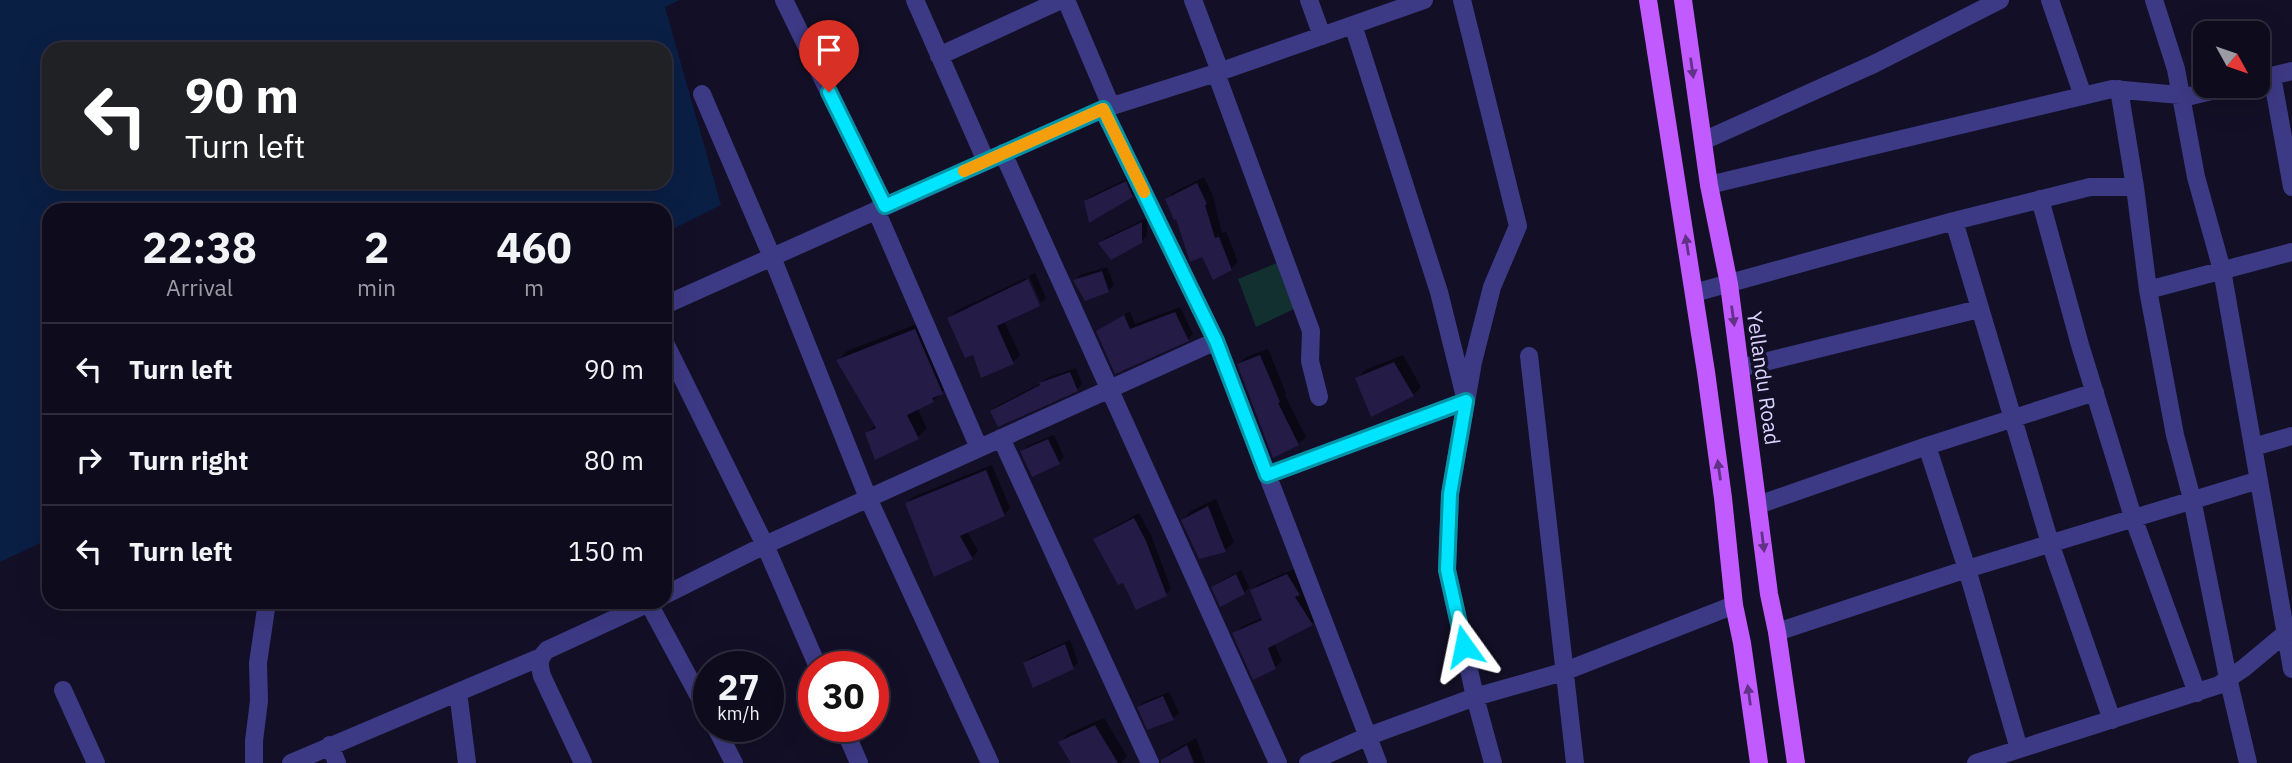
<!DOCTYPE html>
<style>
:root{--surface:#0e0b1c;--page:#171425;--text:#f1f3f6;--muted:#9b9ba3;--line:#2e2b3b}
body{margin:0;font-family:"IBM Plex Sans",sans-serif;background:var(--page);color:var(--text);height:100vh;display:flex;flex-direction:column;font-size:26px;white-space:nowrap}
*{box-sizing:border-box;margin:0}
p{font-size:23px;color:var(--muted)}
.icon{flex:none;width:38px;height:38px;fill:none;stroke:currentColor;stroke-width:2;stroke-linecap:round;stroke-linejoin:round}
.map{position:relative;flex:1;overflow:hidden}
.drawer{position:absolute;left:42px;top:203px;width:630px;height:406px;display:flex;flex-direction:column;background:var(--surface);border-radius:21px;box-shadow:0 7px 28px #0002,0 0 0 2px var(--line)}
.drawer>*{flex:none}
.hud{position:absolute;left:42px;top:42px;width:630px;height:147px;border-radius:21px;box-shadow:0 7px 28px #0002,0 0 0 2px var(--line);background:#202124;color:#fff;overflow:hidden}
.needle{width:46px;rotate:130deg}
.controls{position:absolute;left:2193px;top:21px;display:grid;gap:14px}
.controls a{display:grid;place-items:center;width:77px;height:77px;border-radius:14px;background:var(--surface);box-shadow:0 7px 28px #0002,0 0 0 2px var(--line);font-size:35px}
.speed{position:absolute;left:693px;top:651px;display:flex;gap:14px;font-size:35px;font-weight:700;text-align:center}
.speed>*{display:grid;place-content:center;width:91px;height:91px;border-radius:50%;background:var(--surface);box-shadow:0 7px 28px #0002,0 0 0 2px var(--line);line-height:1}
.speed small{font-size:18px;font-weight:400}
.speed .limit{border:10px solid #d22;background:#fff;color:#111}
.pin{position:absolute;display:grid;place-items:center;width:60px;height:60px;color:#fff;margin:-72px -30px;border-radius:50% 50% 50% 0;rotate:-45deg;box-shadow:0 0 7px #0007}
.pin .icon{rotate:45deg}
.me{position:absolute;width:77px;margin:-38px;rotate:348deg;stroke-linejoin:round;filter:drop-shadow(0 0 5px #0008)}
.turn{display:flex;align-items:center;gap:24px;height:147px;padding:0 28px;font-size:32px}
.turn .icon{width:91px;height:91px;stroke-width:2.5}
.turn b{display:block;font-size:49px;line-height:60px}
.eta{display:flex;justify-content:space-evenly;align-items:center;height:119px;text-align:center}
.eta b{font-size:42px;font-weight:700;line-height:49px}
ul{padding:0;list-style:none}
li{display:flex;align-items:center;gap:21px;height:91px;padding:0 28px;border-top:2px solid var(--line)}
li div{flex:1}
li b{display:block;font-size:26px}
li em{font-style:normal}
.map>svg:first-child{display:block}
</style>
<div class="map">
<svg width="2292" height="763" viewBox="0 0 2292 763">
<rect width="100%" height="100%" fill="#130f26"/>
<path fill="#12302f" d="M1277,263L1294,309L1256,327L1238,279Z"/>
<path fill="#0a1f44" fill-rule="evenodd" d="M0,0H680L665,7L721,205L665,233V210H49V539L0,562ZM49,49H665V182H49Z"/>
<path fill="#0007" d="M1131,177L1137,191L1132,196L1085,202L1091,196Z
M1204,177L1213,196L1222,233L1226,231L1238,262L1231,269L1203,255L1167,199L1174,192Z
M1147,218V236L1141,241L1100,243L1105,238Z
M1107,267L1114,285L1109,290L1086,298L1075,281L1080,275Z
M1035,273L1046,298L1041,303L1029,276Z
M1026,278L1037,305H1039L1004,321L1020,355L1013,362L949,318L956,311Z
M1180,307L1193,334L1188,339L1098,331L1130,311L1135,324Z
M925,321L951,383L933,401L917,408L927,428L918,437L876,457L867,433L876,424L838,360L847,351Z
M1268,349L1286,393L1285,395L1306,437L1298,444L1239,364L1246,357Z
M1403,355L1421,387L1413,395L1357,379L1365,370Z
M1076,368L1082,384L1077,389L992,411L997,406L1041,383L1047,378Z
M1054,435L1064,457L1059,462L1022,452L1027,446Z
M992,465L1010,508L1004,515L967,531L978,551L972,558L907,503L913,497Z
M1216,499L1234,542L1225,550L1183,520L1191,511Z
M1139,513L1151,535L1171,589L1166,594L1123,581L1095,539L1101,534Z
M1294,569L1305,587L1302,591L1318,617L1312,624L1274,643L1282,661L1275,667L1254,678L1234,634L1241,627L1262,618L1252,590L1259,584Z
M1241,570L1249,587L1244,593L1213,587L1219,582Z
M1070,640L1078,662L1073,668L1025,664L1030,658Z
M1169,692L1179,713L1173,718L1148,728L1139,707L1144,702Z
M1104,718L1127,756L1121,763H1073L1060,743L1068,734Z
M1196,738L1205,763H1163V760L1171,752Z"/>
<path fill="#241b47" d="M1126,181L1133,197L1089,223L1084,201Z
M1197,183L1207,204L1205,205L1215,238L1219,237L1232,270L1213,280L1202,257L1190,262L1176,219L1174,220L1165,199Z
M1142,222V243L1111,260L1098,243Z
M1102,271L1109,292L1085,301L1073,280Z
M1028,279L1040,306L997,326L1014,364L981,378L973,355L965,358L947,318Z
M1175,312L1189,341L1115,374L1096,331L1124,315L1130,329Z
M915,329L943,394L932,398L934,402L907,415L919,439L875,460L865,433L876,428L836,360Z
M1260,355L1280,402L1278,403L1299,445L1273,458L1237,364Z
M1394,362L1414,396L1371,417L1355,378Z
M1070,372L1078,391L998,427L990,411L1040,385L1039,383Z
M1048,439L1060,464L1032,477L1020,451Z
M986,470L1005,516L960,536L973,559L934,577L905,503Z
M1208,506L1226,552L1199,559L1181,520Z
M1134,518L1146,541L1167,596L1136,610L1123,583L1118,585L1093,539Z
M1236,574L1245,594L1220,607L1211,587Z
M1287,574L1300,595L1295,597L1313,625L1268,648L1276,669L1253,680L1232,633L1262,620L1250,590Z
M1065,644L1074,669L1033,688L1023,663Z
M1163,696L1174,720L1147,730L1137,707Z
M1095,725L1118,763H1071L1058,742Z
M1187,745L1194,763H1161V760Z"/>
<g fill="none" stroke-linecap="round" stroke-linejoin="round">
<path stroke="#3d3a85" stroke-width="18" d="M784,0L885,206
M915,0L986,161
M1066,0L1111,106
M1193,0L1220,71
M1309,0L1322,36
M1462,0L1518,226L1492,287L1473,362L1450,494L1447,570L1475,697L1493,763
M2050,0L2083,96
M2154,0L2176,69L2196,177L2222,270L2292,669
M939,56L1061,0
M1216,73L1311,331L1310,361L1319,397
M2272,76L2292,187
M2258,79L2292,71
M2119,89L2135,187
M702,94L772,257L868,498L990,763
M1103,109L1216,341L1378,763
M1703,141L1874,64L2000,0
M1003,153L1278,763
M1709,185L2112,89L2191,96L2232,86
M2040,199L2080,345L2133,517L2197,693
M876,210L979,448
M1954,221L2050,543L2112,720
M2148,290L2175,435L2192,499L2228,678L2248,763
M1694,293L1954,221L2090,187H2135L2148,290L2292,252
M665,305L1103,109L1216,73L1424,0
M665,343L765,545L818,667
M1529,356L1575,763
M1740,368L1979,309
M1001,438L1150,763
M1927,446L1967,569L2019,749
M2253,447L2292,436
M1267,475L1466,401L1439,292L1353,25
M1758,505L1927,446L2095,392
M665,595L765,545L1216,341
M648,602L709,715
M1777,632L1967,569L2259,480
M63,690L96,763
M458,692L467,763
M715,726L734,763
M843,726L859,763
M330,745L337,763
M254,763V741L259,701L258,663L267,602
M291,763L541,657
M583,763L542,676C539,664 538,659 547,650L651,602
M1308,763L1366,737L1475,697L1563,672L1734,605
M1976,763L2219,685L2244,668L2286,633L2292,631"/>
<path stroke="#c25bff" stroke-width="18" d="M1648,0L1706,372L1723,498L1734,605L1742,643L1759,763
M1683,0L1709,185L1729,284L1769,594L1777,632L1796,763"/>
</g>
<defs><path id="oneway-solid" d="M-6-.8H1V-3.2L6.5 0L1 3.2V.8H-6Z" transform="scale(1.75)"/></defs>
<g fill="#623188">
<use href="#oneway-solid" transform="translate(1692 68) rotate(82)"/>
<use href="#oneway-solid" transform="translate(1687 245) rotate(-99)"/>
<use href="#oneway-solid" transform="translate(1733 316) rotate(82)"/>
<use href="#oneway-solid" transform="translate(1719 470) rotate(-98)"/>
<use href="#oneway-solid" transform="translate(1763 542) rotate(83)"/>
<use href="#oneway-solid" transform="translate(1749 695) rotate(-98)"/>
</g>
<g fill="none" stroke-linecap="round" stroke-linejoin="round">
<defs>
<path id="route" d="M829,92L885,206L1103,109L1216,341L1267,475L1466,401L1450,494L1447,570L1464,646"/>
</defs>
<use href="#route" stroke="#0095a6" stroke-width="18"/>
<use href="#route" stroke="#00e5ff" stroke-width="12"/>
<path stroke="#f59e0b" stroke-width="12" d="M964,171L1103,109L1144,192"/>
</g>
<g text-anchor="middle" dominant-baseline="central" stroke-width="7" stroke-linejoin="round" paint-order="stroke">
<g font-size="21" fill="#d9d4ff" stroke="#130f26">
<text transform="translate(1764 378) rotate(82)">Yellandu Road</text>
</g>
</g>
</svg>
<div class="controls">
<a><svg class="needle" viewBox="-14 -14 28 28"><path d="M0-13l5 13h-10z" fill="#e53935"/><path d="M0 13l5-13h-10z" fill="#9b9ba3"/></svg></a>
</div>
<div class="speed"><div>27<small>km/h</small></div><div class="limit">30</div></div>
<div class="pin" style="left:829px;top:92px;background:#d93025"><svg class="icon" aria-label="arrive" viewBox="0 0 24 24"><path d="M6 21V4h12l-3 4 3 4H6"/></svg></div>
<svg class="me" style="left:1464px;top:646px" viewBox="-20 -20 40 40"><path d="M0-17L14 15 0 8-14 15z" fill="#00e5ff" stroke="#fff" stroke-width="4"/></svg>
<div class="hud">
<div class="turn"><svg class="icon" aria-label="left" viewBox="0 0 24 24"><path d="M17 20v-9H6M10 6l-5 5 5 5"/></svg><div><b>90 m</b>Turn left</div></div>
</div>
<section class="drawer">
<div class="eta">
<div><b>22:38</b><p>Arrival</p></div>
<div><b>2</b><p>min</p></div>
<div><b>460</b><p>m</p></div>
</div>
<ul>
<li><svg class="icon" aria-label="left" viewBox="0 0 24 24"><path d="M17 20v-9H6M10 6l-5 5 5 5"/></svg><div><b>Turn left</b></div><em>90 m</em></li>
<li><svg class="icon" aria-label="right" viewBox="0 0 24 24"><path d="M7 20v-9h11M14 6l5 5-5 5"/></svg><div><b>Turn right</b></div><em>80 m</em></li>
<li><svg class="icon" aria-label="left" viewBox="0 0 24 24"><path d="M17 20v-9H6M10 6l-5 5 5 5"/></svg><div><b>Turn left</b></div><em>150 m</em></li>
</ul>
</section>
</div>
